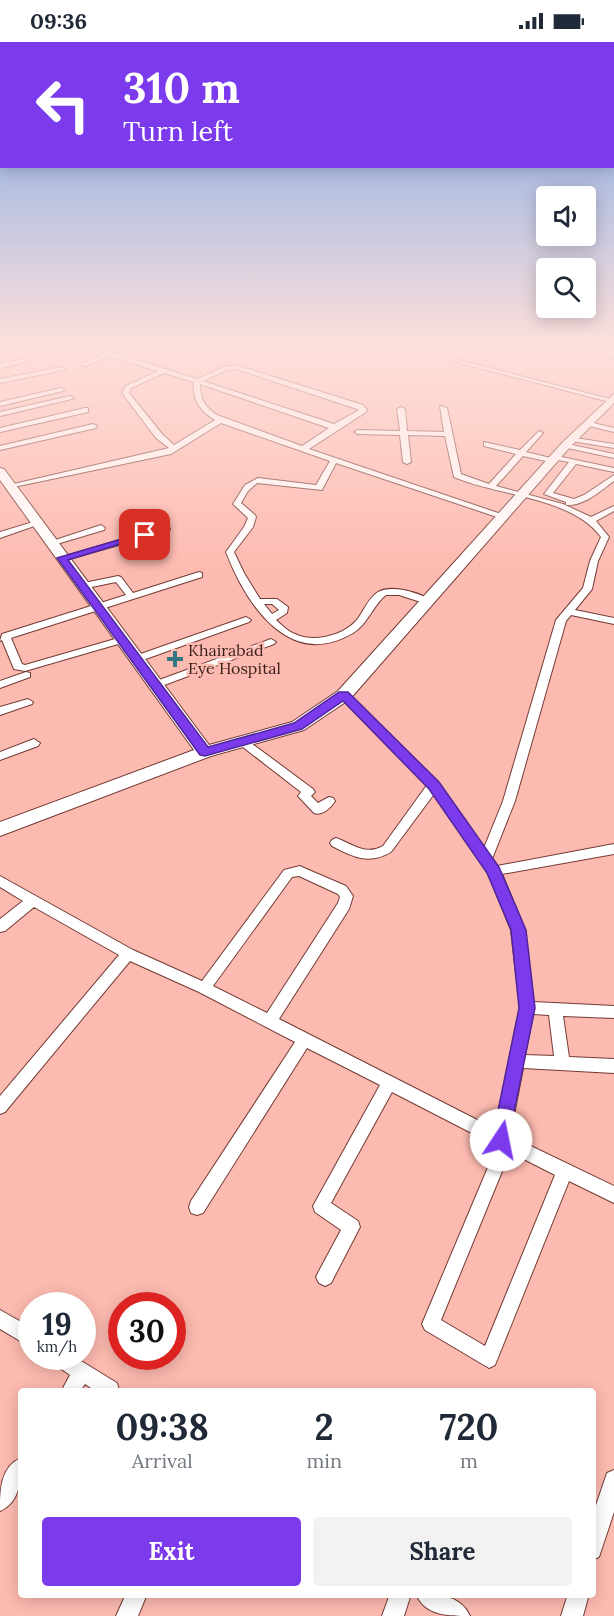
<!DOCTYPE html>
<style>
:root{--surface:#fff;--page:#f2f2f3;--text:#1f2937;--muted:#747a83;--accent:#7c3aed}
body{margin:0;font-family:Lora,serif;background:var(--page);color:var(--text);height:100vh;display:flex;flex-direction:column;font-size:22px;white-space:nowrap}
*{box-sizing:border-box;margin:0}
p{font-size:20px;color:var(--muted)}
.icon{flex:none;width:33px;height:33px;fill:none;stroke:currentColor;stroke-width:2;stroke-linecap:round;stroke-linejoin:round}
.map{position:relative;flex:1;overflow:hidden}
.side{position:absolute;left:18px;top:1346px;width:578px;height:210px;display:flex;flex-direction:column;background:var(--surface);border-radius:6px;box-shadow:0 3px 15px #0003}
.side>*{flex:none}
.top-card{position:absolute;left:0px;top:0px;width:615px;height:126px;box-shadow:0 3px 15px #0003;background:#7c3aed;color:#fff;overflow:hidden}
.fabs{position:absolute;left:536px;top:144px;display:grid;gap:12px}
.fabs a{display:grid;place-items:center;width:60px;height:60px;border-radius:6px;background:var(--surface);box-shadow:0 3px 15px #0003;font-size:30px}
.speed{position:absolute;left:18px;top:1250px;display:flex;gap:12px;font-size:30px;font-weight:700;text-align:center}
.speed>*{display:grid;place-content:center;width:78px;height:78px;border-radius:50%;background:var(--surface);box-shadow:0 3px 15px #0003;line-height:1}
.speed small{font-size:15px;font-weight:400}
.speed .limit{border:9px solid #d22;background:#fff;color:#111}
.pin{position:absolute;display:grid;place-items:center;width:51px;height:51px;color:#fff;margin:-26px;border-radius:12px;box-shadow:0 3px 9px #0006}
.me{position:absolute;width:66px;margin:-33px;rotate:11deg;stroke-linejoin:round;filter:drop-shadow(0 0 4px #0008)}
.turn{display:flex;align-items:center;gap:21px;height:126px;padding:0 24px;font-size:27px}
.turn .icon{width:78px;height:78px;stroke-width:2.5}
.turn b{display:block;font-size:42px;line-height:51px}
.eta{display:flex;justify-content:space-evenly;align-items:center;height:102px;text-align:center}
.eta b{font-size:36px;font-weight:800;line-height:42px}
.primary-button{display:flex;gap:12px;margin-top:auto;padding:12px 24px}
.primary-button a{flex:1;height:69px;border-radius:6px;background:var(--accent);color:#fff;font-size:24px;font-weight:800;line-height:69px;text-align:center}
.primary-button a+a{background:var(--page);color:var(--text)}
.status{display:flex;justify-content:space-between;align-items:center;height:42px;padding:0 30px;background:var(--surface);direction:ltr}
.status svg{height:16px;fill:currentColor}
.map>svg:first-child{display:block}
</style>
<div class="status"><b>09:36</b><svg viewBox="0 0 49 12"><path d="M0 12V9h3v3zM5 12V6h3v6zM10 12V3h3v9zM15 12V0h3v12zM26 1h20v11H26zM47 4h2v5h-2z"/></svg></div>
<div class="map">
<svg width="614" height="1574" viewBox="0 0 614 1574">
<rect width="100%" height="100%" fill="#fdbab0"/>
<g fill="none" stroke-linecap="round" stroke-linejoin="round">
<defs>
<path id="street" d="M97,309L111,310L197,337L224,325L236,323L363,363L367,368L366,370L309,407L507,474L500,476L336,421L322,448L257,441L248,449L241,461L255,473L256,475L253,485L234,510L244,531L260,557H277L288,565L287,571L276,578C282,583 287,589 295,592C313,601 342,594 356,579C363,571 368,556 378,550C392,542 421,551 432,559L427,562L399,553H386C373,563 368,582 353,591C289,629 246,562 226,510L244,485L248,476L233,462L245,443L258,436L316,443L330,419L221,381L171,412L9,446L5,444L169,406L156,396L122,351L126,344L158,329L109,314L86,324H82V322L102,312ZM236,327L357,367L359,368L334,382L203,339L227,328ZM164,331L194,340C192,358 200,369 215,378L174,403L162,392L129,351L131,346ZM200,342L329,386L302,404L217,373C205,365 200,357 200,342ZM264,562H272L279,568L272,572Z
M414,309H423L614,358L610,360Z
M24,317L26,318V320L0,326V322Z
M62,325L65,327L64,328L0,341V337Z
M61,346L64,348L63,349L0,364V360Z
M70,354L74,356L72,357L0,374V370Z
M440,364L447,366L461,432L489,442L516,412L484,404V400L520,408L539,389L543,391L526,410L555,417V421L523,414L496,444L563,462L591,475L614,464V469L596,479L609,495L598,519L592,547L575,568L614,576V582L571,573L566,579L515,759L492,817L497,824L614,802V812L502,832L525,888L533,960L614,964V976L563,974L569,1015L614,1017V1031L523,1026L510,1094L614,1144V1161L569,1139L495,1323L489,1326L425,1288L422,1282L497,1104L392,1050L331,1161L358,1179L360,1185L331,1241L325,1244L319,1241L316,1235L319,1229L341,1188L315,1170L313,1164L380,1043L307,1006L203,1171L197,1173L191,1171L189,1165L191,1159L295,1000L199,950L130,919L5,1070L0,1072V1054L119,913L34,865L5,889L0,890V877L23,859L0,845V834L133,908L202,939L284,828L300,824L304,826L346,844L353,854L349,867L279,977L495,1087L520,966L511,888L488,831L434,752L391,810C369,823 353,815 332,804L330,801L332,798L336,796C353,802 365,814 383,804L427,743L339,653L340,651H348L438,740L484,806L503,759L556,578L583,546L590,519L601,495C572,455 498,454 454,435L445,394L408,393L411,420L407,422L403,420L400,393L358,392L354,390L358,388L400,389L397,367L401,365L405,367L407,389L444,390ZM299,834L338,852L340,855L338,861L267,971L213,944L292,835ZM533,972L549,973L554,1014L525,1013ZM510,1110L555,1133L485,1304L441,1278Z
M85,366H88V370L0,390V386Z
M585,379L614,386V390L585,383Z
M93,382L97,384L96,386L0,408V404Z
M569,395L614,402V406L572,399L568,397Z
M563,401L614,412V416L563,405Z
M552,413L614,426V430L576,422L553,451L574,457L584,453L614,433V439C599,450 584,464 566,463V460L544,452L569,420L552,417Z
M161,479H167L170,487L169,489L62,519L58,516L161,486Z
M33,480L40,482L0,496V490Z
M101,483L105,486L104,488L50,504L46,501Z
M199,530L202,531V535L11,596L22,622L25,623L122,595L127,598L125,600L25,629L14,627L2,598L0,599L2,592L126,553L116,540L82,547L77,544L79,542L118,534L121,535L133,551Z
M246,575L251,578L249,580L140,619L136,620L131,617L132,615Z
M271,597L276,600L274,602L159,645H151L150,643L151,641Z
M26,630L30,631V635L0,646V639Z
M28,657L33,660L32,662L0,673V665Z
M243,695L313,747L315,750L311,754L318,761L329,755L333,756L335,759C331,766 322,774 314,771L298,754L301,750L239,702L238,699L239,696Z
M34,697L40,701L38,704L0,718V710Z
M0,1268L32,1286V1306L0,1287Z
M48,1314H73L117,1341L119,1348H94L85,1342L81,1348H62L70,1333L51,1320Z
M21,1416C21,1436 21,1460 0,1469C0,1449 0,1425 21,1416Z
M614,1428V1470L599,1515L592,1518V1475L607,1431Z
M126,1552H147L138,1574H116Z
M390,1552H411L404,1574H382Z
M416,1552C436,1552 460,1552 470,1574C449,1574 425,1574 416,1552Z
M568,1552H589L583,1574H561Z"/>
<path id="secondary" d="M604,309H614V318Z
M614,352V361L570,405L350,657L304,688L211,714L0,794V780L194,708L0,438V426L4,427L209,703L292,680L338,649L562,401Z"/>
</defs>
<use href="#street" stroke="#733a34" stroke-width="2"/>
<use href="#secondary" stroke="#733a34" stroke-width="2"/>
<use href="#street" fill="#fff" fill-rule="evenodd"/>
<use href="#secondary" fill="#fff" fill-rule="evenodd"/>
</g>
<linearGradient id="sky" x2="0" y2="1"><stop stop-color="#78a5e6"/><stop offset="0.58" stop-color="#fee0db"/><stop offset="1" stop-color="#fee0db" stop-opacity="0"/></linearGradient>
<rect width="614" height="529" fill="url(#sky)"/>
<path fill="#7c3aed" stroke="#51269a" stroke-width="1.5" d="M142,491L150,493L68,518L208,705L294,681L339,650H348L439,740L499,825L526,888L535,966L507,1105L501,1107L495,1105L492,1098L519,966L511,888L487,831L429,747L343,659L302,687L205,714L200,713L57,516Z"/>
<path fill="#327983" stroke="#fdbab0" stroke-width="2" d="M172 608h6v6h6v6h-6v6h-6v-6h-6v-6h6z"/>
<g text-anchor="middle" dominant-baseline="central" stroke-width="5" stroke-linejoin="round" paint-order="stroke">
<g font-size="16" fill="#391f1c" stroke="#fdbab0" text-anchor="start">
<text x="188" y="608">Khairabad<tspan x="188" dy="18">Eye Hospital</tspan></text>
</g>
</g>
</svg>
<div class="fabs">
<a><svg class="icon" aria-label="sound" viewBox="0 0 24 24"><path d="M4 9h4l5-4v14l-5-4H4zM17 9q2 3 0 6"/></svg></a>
<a><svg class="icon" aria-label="search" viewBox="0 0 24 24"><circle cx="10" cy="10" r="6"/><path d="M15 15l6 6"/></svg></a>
</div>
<div class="speed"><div>19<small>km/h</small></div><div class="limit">30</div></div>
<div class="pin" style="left:145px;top:493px;background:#d93025"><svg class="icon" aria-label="arrive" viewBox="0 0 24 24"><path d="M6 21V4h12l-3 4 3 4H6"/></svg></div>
<svg class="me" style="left:501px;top:1098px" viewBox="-20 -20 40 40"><circle r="19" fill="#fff"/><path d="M0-13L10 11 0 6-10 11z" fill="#7c3aed"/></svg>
<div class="top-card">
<div class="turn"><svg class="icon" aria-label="left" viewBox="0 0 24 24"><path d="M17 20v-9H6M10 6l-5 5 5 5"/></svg><div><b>310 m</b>Turn left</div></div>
</div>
<section class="side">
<div class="eta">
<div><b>09:38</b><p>Arrival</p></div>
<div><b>2</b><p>min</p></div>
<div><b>720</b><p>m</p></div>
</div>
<div class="primary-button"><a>Exit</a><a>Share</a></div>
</section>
</div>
